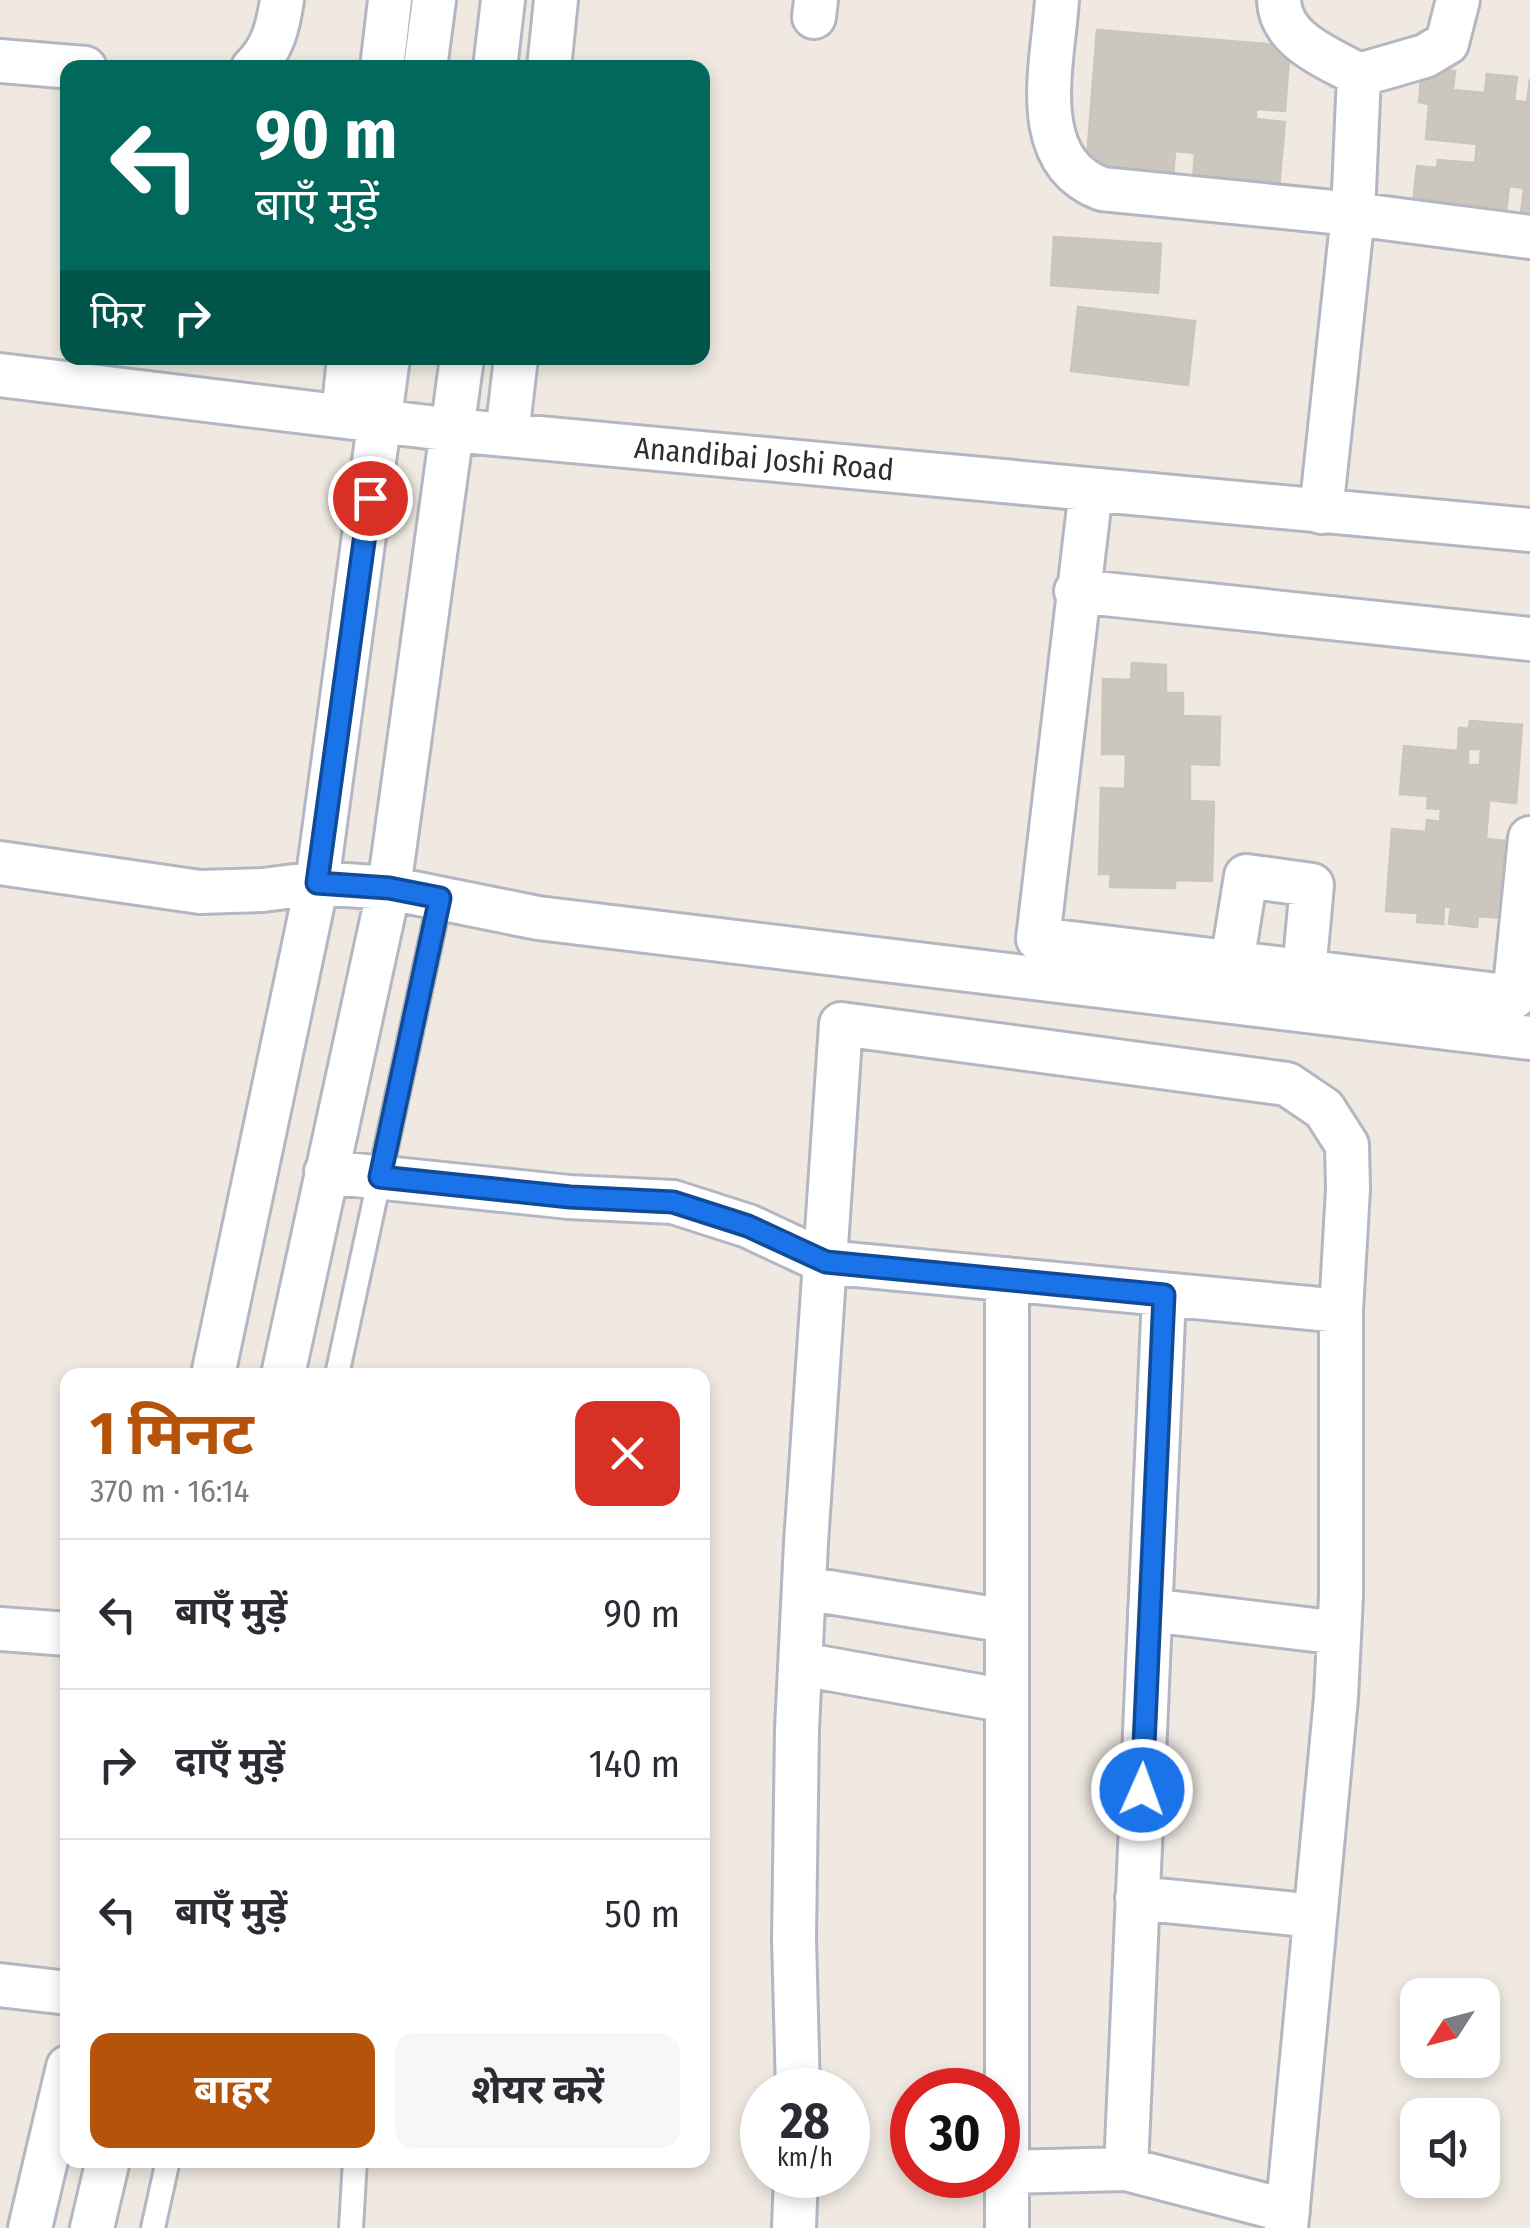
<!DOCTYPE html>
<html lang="hi">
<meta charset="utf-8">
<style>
:root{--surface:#fff;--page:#f7f7f7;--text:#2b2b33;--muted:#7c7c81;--line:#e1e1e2;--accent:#b45309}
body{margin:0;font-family:"Fira Sans Condensed","Noto Sans Devanagari",sans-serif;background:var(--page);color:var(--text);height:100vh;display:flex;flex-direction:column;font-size:38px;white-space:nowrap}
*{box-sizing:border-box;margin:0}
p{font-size:32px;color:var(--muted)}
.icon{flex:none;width:55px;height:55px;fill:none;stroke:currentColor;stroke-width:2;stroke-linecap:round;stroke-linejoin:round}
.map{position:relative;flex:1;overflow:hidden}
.side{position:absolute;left:60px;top:1368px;width:650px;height:800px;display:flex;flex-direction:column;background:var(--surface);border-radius:20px;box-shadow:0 5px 15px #0003}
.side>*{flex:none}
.banner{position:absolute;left:60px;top:60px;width:650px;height:305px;border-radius:20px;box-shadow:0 5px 15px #0003;background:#00695c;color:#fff;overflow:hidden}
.needle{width:65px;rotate:234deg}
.buttons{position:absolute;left:1400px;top:1978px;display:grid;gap:20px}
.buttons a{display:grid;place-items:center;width:100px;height:100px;border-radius:20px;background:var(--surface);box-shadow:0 5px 15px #0003;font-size:50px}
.speed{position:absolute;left:740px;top:2068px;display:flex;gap:20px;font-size:50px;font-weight:700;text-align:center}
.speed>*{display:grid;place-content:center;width:130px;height:130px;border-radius:50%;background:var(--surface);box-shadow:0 5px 15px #0003;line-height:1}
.speed small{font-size:25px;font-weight:400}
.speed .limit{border:15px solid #d22;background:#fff;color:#111}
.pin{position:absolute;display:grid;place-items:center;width:85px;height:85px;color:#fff;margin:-42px;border:5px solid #fff;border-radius:50%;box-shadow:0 2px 10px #0007}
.me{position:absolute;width:110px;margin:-55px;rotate:2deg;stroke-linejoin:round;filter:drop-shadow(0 0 8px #0008)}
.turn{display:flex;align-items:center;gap:35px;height:210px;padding:0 30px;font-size:45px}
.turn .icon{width:130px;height:130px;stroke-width:2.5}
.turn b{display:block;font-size:70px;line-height:85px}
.then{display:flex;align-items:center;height:95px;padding:0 30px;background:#0003;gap:20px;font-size:38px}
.round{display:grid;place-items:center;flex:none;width:105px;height:105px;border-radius:20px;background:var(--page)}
.summary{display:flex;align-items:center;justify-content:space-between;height:170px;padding:0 30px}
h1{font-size:60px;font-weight:700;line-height:75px;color:var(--accent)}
.button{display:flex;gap:20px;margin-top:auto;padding:20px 30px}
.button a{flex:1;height:115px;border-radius:20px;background:var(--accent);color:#fff;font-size:40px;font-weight:700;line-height:115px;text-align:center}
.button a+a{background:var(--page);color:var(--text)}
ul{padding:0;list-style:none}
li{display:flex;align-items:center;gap:30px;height:150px;padding:0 30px;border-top:2px solid var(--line)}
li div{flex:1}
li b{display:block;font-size:38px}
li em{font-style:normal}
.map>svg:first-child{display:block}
</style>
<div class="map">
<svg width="1530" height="2228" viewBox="0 0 1530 2228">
<rect width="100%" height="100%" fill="#efe9e1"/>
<path fill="#cbc7bf" stroke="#cbc5ba" stroke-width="2.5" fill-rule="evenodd" d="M1097,30L1290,46L1285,111L1256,109V119L1285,122L1279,187L1193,180L1195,153L1175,151L1173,178L1086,171Z
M1422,68L1455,71L1453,90L1485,93L1487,74L1517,77L1514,101L1527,102L1530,79V215L1521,214L1524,188L1509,186L1506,212L1413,203L1417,166L1437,168L1438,160L1475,163L1477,144L1426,139L1429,104L1419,102Z
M1054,237L1161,244L1158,293L1051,285Z
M1078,307L1195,321L1188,385L1071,371Z
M1132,663L1166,665V693H1183V716L1220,717L1219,765L1190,764V801L1214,802L1212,881L1175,880V888L1110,887L1111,874H1099L1101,788L1125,789L1126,754H1102L1103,679L1131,680Z
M1470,721L1522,725L1516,803L1489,800L1486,839L1518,842L1512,919L1478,916L1477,927L1449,924L1451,907L1444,906L1443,924L1417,922L1418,913L1386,911L1392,829L1426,832L1427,820L1440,822L1441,809L1427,808L1428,796L1400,794L1404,746L1458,751L1459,728L1469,729ZM1468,749H1481L1480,765H1468Z"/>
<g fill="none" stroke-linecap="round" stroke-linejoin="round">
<defs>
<path id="lane" d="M337,1375L440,898
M153,2228L168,2160
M351,2228L355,2160"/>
<path id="street" d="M1057,0C1053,64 1026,160 1102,189L1353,214L1530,237
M1279,0C1280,41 1329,58 1359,75L1353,214L1321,512
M814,17L816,0
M0,61L85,68
M253,68C273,49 278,26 282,0
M382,68L390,0
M425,68L434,0
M495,68L503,0
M549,68L556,0
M1359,75L1425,56L1447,43L1458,0
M0,375L453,430L1530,530
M343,416L349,358
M507,434L516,358
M1091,490L1038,939L1514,997L1530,838
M1076,591L1530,639
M0,863L200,892L263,890L317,883L389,888L538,918L1530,1038
M1232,963L1246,876L1312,885L1304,972
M326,1172L569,1197L673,1202L748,1226L825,1262L1341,1311
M213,1375L317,883L388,358
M283,1375L389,888L462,358
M804,1588L1007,1621
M1150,1610L1339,1633
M0,1629L68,1634
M801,1664L1007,1701
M1137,1898L1315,1916
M0,1985L68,1993
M798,2090L794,1939L797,1729L806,1543L841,1024L1287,1084L1324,1109L1347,1145L1348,1189L1341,1311V1596L1336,1698L1286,2228
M1126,2169L1288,2211
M1007,2172L1126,2169L1164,1295
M30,2228L68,2067
M92,2228L108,2160
M794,2228L796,2175
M1007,2228V1279"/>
</defs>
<use href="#lane" stroke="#b4b7c1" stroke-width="28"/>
<use href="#street" stroke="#b4b7c1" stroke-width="48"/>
<use href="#lane" stroke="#fff" stroke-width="22"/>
<use href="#street" stroke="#fff" stroke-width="42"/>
</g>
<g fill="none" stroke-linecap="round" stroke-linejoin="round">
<defs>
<path id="route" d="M370,498L317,883L389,888L440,898L380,1177L570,1197L673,1202L748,1226L826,1262L1164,1295L1142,1790"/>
</defs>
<use href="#route" stroke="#114b97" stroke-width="25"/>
<use href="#route" stroke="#1a73e8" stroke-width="18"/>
</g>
<g text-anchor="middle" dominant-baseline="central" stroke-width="10" stroke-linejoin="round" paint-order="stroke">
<g font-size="30" fill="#2e2e2e" stroke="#fff">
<text transform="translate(764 459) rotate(5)">Anandibai Joshi Road</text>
</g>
</g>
</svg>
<div class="buttons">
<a><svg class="needle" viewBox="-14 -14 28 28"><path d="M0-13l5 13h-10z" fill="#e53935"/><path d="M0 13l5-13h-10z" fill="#7c7c81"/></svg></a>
<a><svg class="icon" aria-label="sound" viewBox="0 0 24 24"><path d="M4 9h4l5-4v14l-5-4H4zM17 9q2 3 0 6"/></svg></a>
</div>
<div class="speed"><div>28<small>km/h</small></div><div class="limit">30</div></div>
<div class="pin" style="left:370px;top:498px;background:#d93025"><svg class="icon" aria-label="arrive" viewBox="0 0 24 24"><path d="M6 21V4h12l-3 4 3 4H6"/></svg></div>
<svg class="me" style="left:1142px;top:1790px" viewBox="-20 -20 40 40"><circle r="17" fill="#1a73e8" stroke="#fff" stroke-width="3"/><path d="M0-11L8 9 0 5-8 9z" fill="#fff"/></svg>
<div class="banner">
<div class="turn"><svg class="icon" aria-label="left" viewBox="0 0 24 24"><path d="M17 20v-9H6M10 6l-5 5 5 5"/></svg><div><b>90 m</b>बाएँ मुड़ें</div></div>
<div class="then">फिर<svg class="icon" aria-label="right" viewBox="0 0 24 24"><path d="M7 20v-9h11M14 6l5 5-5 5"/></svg></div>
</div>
<section class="side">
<div class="summary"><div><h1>1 मिनट</h1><p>370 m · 16:14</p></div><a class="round" style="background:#d93025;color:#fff"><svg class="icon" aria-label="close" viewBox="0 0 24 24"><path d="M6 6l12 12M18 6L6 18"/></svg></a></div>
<ul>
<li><svg class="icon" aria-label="left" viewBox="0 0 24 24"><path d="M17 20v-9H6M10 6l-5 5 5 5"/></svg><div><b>बाएँ मुड़ें</b></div><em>90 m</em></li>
<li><svg class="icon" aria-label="right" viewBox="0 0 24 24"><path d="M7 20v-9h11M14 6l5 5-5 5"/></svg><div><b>दाएँ मुड़ें</b></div><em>140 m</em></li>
<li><svg class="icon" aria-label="left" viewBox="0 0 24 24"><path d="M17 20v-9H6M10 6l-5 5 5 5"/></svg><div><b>बाएँ मुड़ें</b></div><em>50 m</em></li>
</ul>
<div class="button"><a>बाहर</a><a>शेयर करें</a></div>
</section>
</div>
